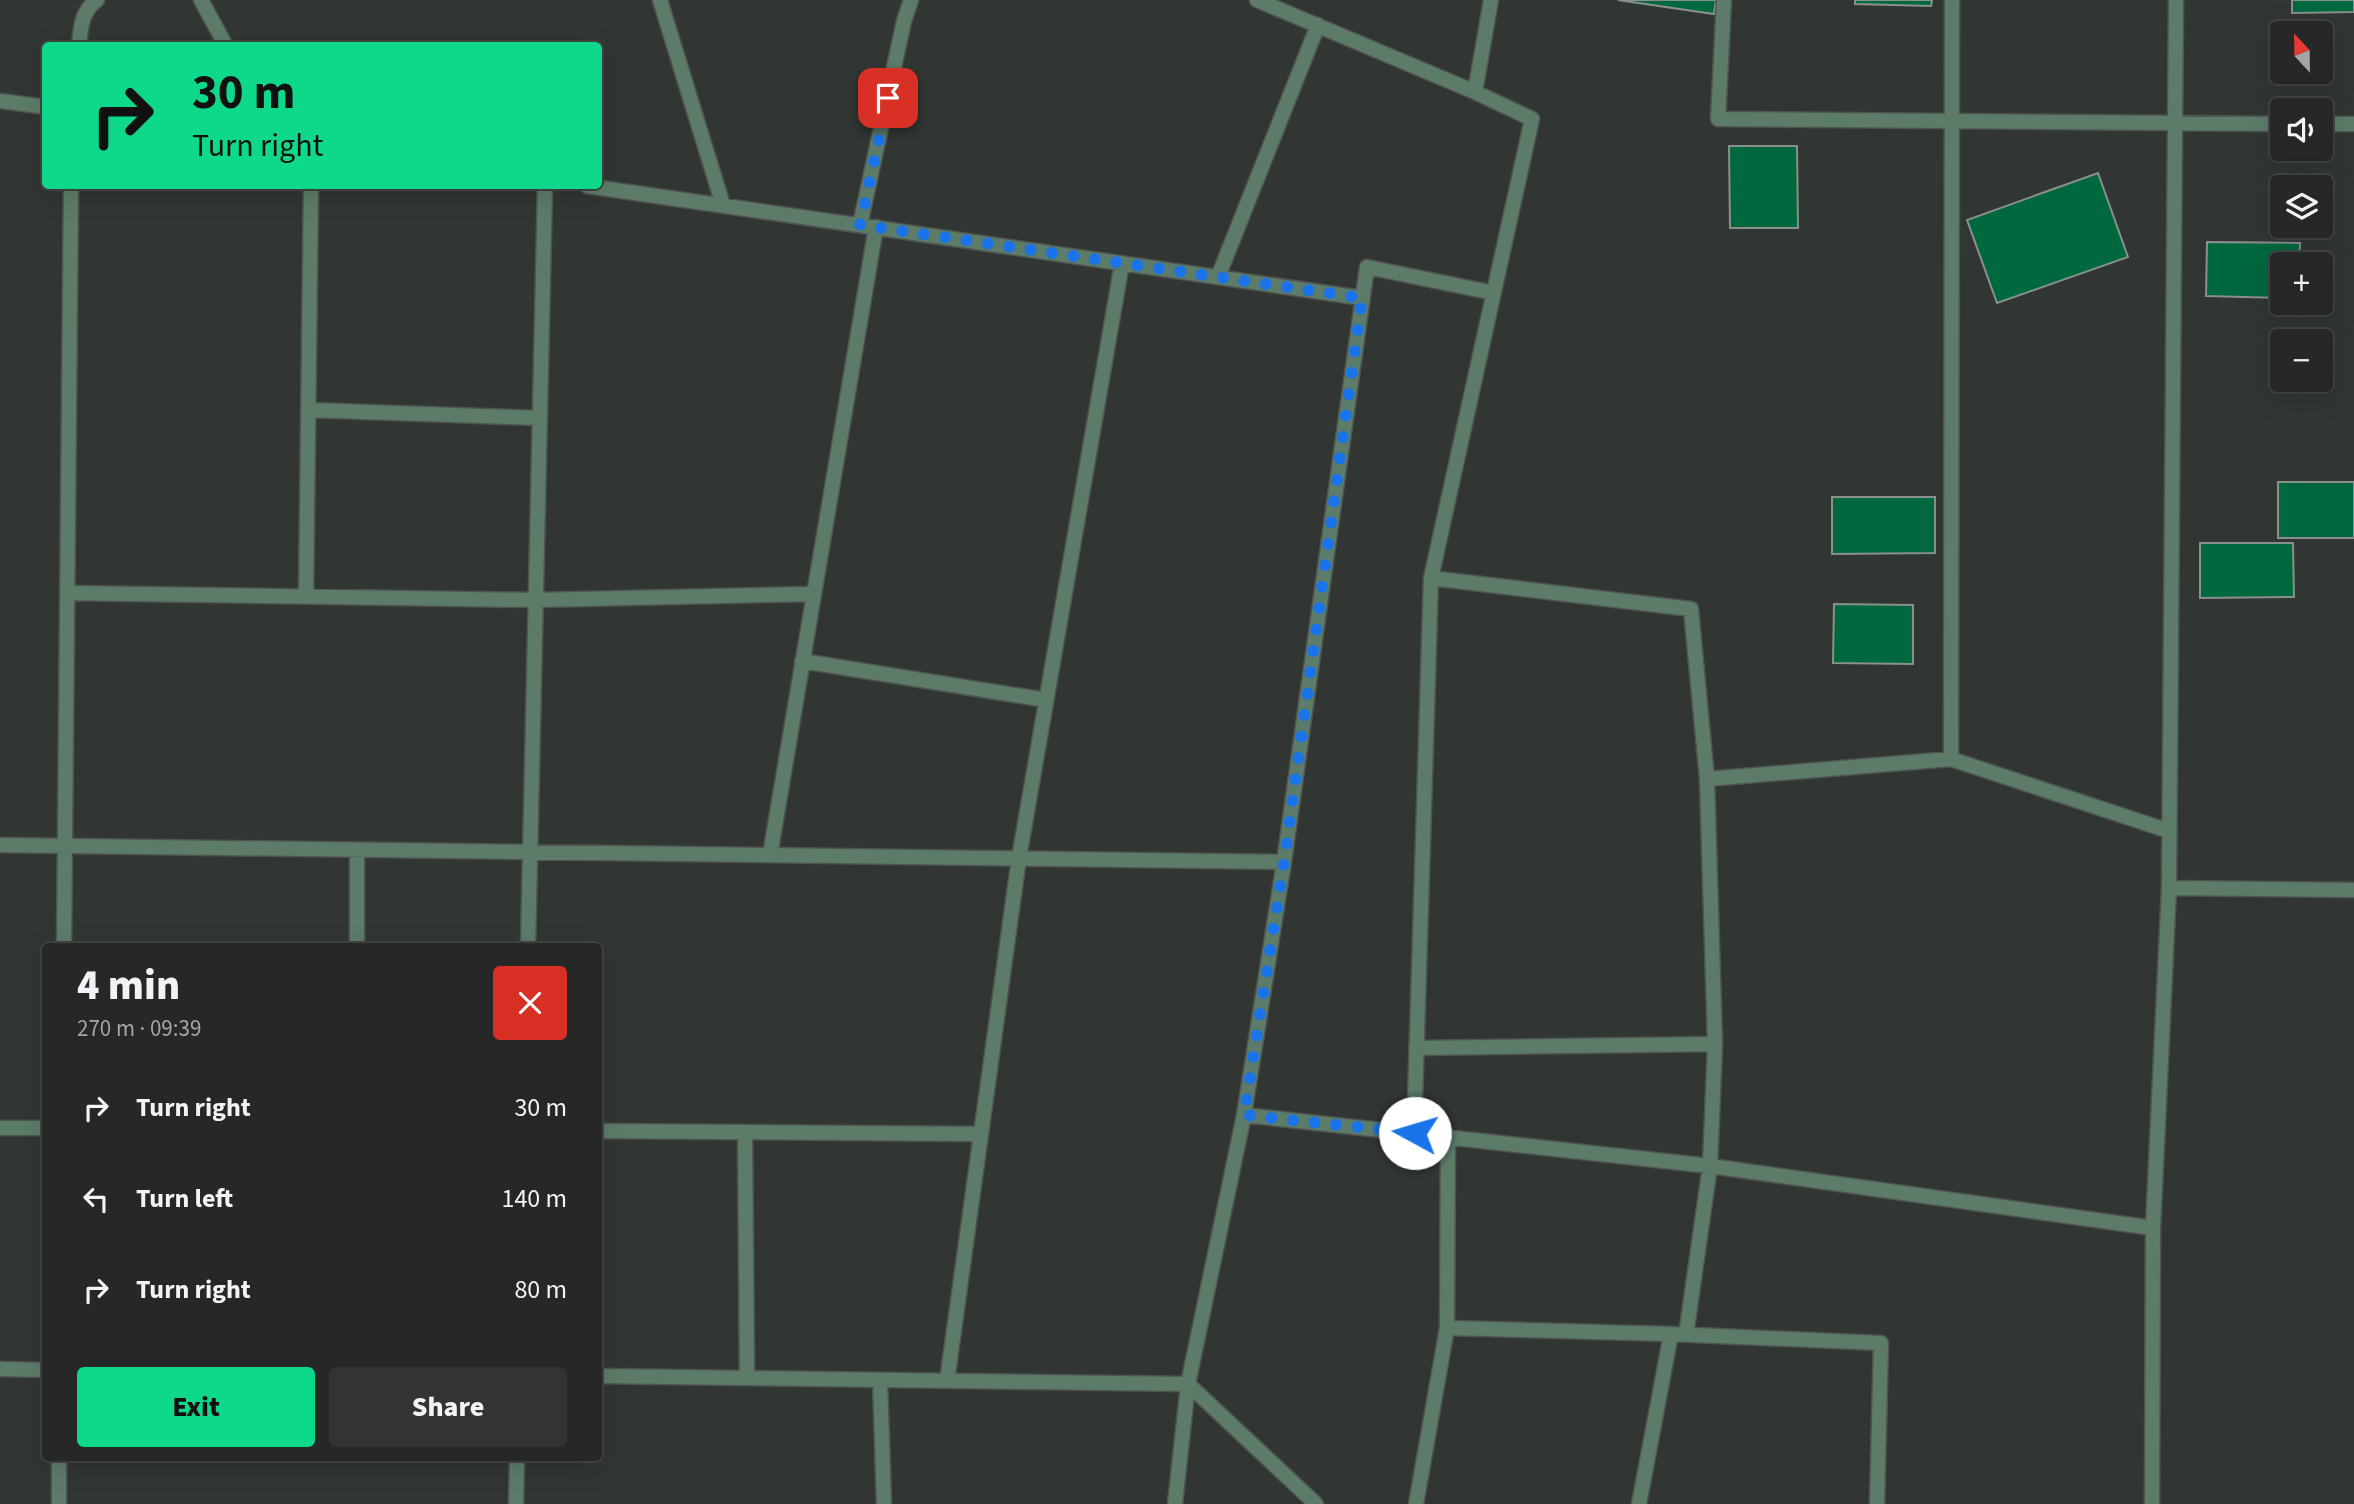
<!DOCTYPE html>
<meta charset="utf-8">
<style>
:root{--surface:#252826;--page:#313432;--text:#f1f3f6;--muted:#a3a6a7;--line:#424443;--accent:#0ed98a}
body{margin:0;font-family:"Source Sans 3",sans-serif;background:var(--page);color:var(--text);height:100vh;display:flex;flex-direction:column;font-size:26px;white-space:nowrap}
*{box-sizing:border-box;margin:0}
p{font-size:23px;color:var(--muted)}
.icon{flex:none;width:38px;height:38px;fill:none;stroke:currentColor;stroke-width:2;stroke-linecap:round;stroke-linejoin:round}
.map{position:relative;flex:1;overflow:hidden}
.drawer{position:absolute;left:42px;top:943px;width:560px;height:518px;display:flex;flex-direction:column;background:var(--surface);border-radius:7px;box-shadow:0 7px 28px #0002,0 0 0 2px var(--line)}
.drawer>*{flex:none}
.guide{position:absolute;left:42px;top:42px;width:560px;height:147px;border-radius:7px;box-shadow:0 7px 28px #0002,0 0 0 2px var(--line);background:#0ed98a;color:#111;overflow:hidden}
.needle{width:46px;rotate:338deg}
.tools{position:absolute;left:2270px;top:21px;display:grid;gap:14px}
.tools a{display:grid;place-items:center;width:63px;height:63px;border-radius:7px;background:var(--surface);box-shadow:0 7px 28px #0002,0 0 0 2px var(--line);font-size:35px}
.pin{position:absolute;display:grid;place-items:center;width:60px;height:60px;color:#fff;margin:-30px;border-radius:14px;box-shadow:0 4px 10px #0006}
.me{position:absolute;width:77px;margin:-38px;rotate:276deg;stroke-linejoin:round;filter:drop-shadow(0 0 5px #0008)}
.turn{display:flex;align-items:center;gap:24px;height:147px;padding:0 35px;font-size:32px}
.turn .icon{width:91px;height:91px;stroke-width:2.5}
.turn b{display:block;font-size:49px;line-height:60px}
.round{display:grid;place-items:center;flex:none;width:74px;height:74px;border-radius:7px;background:var(--page)}
.summary{display:flex;align-items:center;justify-content:space-between;height:119px;padding:0 35px}
h1{font-size:42px;font-weight:800;line-height:52px}
.action{display:flex;gap:14px;margin-top:auto;padding:14px 35px}
.action a{flex:1;height:80px;border-radius:7px;background:var(--accent);color:#111;font-size:28px;font-weight:800;line-height:80px;text-align:center}
.action a+a{background:var(--page);color:var(--text)}
ul{padding:0;list-style:none}
li{display:flex;align-items:center;gap:21px;height:91px;padding:0 35px}
li div{flex:1}
li b{display:block;font-size:26px}
li em{font-style:normal}
.map>svg:first-child{display:block}
</style>
<div class="map">
<svg width="2354" height="1504" viewBox="0 0 2354 1504">
<rect width="100%" height="100%" fill="#313633"/>
<path fill="#00683f" stroke="#8a908c" stroke-width="2" d="M1618,0H1716L1714,14Z
M1855,0H1932L1931,6L1855,4Z
M2292,0H2354V12L2292,13Z
M1729,146H1797L1798,228H1730Z
M2098,173L2128,257L1997,303L1967,220Z
M2207,242L2300,243L2299,264H2282V298L2206,296Z
M2278,482H2354V538H2278Z
M1832,497H1935V553L1832,554Z
M2200,543H2293L2294,597L2200,598Z
M1834,604L1913,605V664L1833,663Z"/>
<g fill="none" stroke-linecap="round" stroke-linejoin="round">
<defs>
<path id="street" d="M201,0L226,46
M660,0L723,205
M1257,0L1475,92L1532,119L1431,578L1414,1133
M1724,0L1718,119L2282,124
M79,46C81,27 81,12 97,0
M1475,92L1491,0
M0,101L46,107
M2320,124H2354
M587,186L1362,298
M860,225L904,21L911,0
M1218,277L1318,25
M308,410L540,418
M1431,578L1691,609L1707,779L1715,1044L1710,1166L1686,1335
M67,593L535,600L814,594
M306,597L311,186
M802,661L1046,700
M1951,759L1952,0
M1707,779L1951,759L2169,831
M0,845L1284,862
M770,855L876,227
M2169,888L2354,890
M64,947L71,186
M357,947V850
M528,947L545,186
M1416,1048L1715,1044
M1244,1115L1710,1166L2153,1228
M0,1128H46
M598,1131L981,1134
M745,1132L747,1378
M1447,1328L1671,1334L1881,1343L1877,1504
M0,1369L46,1370
M598,1376L1188,1384L1316,1504
M880,1380L884,1504
M947,1381L1019,858L1122,263
M59,1504V1458
M516,1504L517,1458
M1175,1504L1188,1384L1244,1115L1284,862L1367,267L1494,293
M1416,1504L1447,1328L1448,1136
M1639,1504L1671,1334
M2152,1504L2153,1228L2169,888L2176,0"/>
</defs>
<use href="#street" stroke="#4f5451" stroke-width="17"/>
<use href="#street" stroke="#5c7c69" stroke-width="14"/>
</g>
<g fill="none" stroke-linecap="round" stroke-linejoin="round">
<path stroke="#1a73e8" stroke-width="12" stroke-dasharray="0 21.6" d="M888,98L860,225L1362,298L1284,862L1244,1115L1415,1133"/>
</g>
</svg>
<div class="tools">
<a><svg class="needle" viewBox="-14 -14 28 28"><path d="M0-13l5 13h-10z" fill="#e53935"/><path d="M0 13l5-13h-10z" fill="#a3a6a7"/></svg></a>
<a><svg class="icon" aria-label="sound" viewBox="0 0 24 24"><path d="M4 9h4l5-4v14l-5-4H4zM17 9q2 3 0 6"/></svg></a>
<a><svg class="icon" aria-label="layers" viewBox="0 0 24 24"><path d="M12 4l9 5-9 5-9-5zM3 14l9 5 9-5"/></svg></a>
<a>+</a>
<a>−</a>
</div>
<div class="pin" style="left:888px;top:98px;background:#d93025"><svg class="icon" aria-label="arrive" viewBox="0 0 24 24"><path d="M6 21V4h12l-3 4 3 4H6"/></svg></div>
<svg class="me" style="left:1415px;top:1133px" viewBox="-20 -20 40 40"><circle r="19" fill="#fff"/><path d="M0-13L10 11 0 6-10 11z" fill="#1a73e8"/></svg>
<div class="guide">
<div class="turn"><svg class="icon" aria-label="right" viewBox="0 0 24 24"><path d="M7 20v-9h11M14 6l5 5-5 5"/></svg><div><b>30 m</b>Turn right</div></div>
</div>
<section class="drawer">
<div class="summary"><div><h1>4 min</h1><p>270 m · 09:39</p></div><a class="round" style="background:#d93025;color:#fff"><svg class="icon" aria-label="close" viewBox="0 0 24 24"><path d="M6 6l12 12M18 6L6 18"/></svg></a></div>
<ul>
<li><svg class="icon" aria-label="right" viewBox="0 0 24 24"><path d="M7 20v-9h11M14 6l5 5-5 5"/></svg><div><b>Turn right</b></div><em>30 m</em></li>
<li><svg class="icon" aria-label="left" viewBox="0 0 24 24"><path d="M17 20v-9H6M10 6l-5 5 5 5"/></svg><div><b>Turn left</b></div><em>140 m</em></li>
<li><svg class="icon" aria-label="right" viewBox="0 0 24 24"><path d="M7 20v-9h11M14 6l5 5-5 5"/></svg><div><b>Turn right</b></div><em>80 m</em></li>
</ul>
<div class="action"><a>Exit</a><a>Share</a></div>
</section>
</div>
